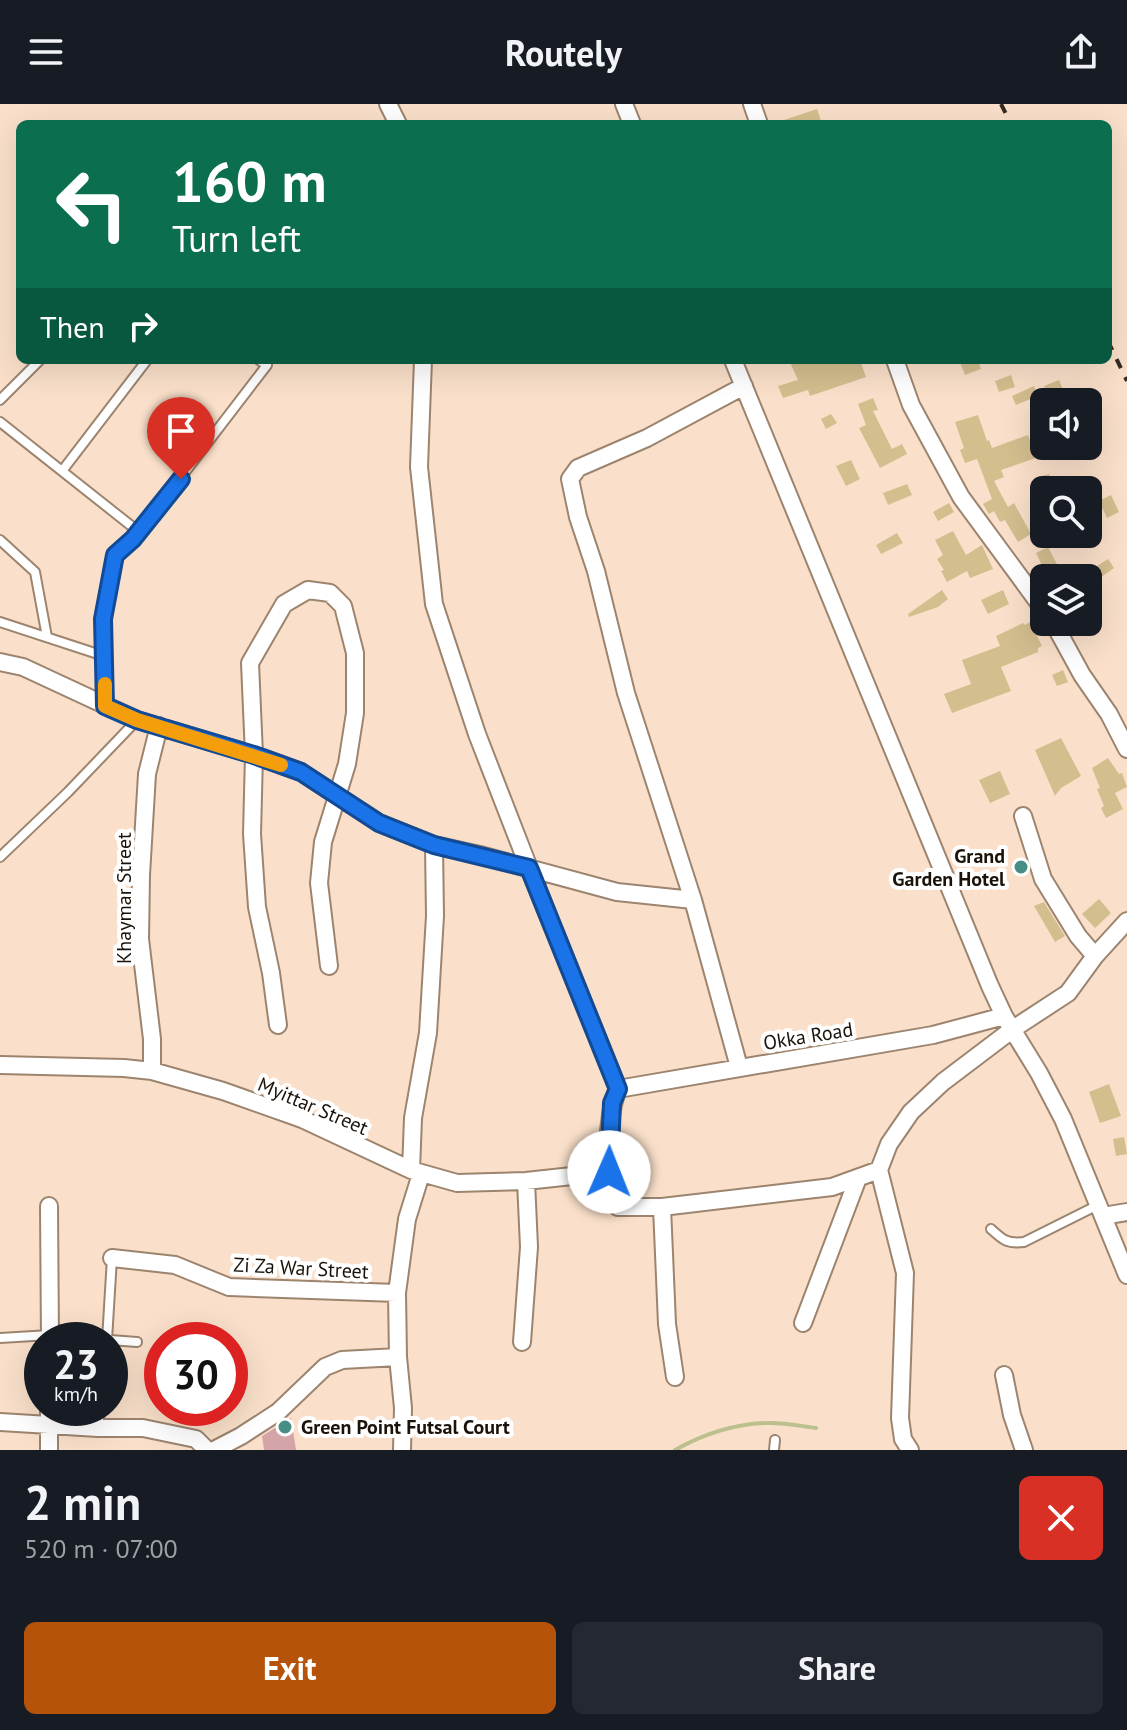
<!DOCTYPE html>
<meta charset="utf-8">
<style>
:root{--surface:#171b24;--page:#242831;--text:#f1f3f6;--muted:#9ea1a6;--accent:#b45309}
body{margin:0;font-family:"PT Sans",sans-serif;background:var(--page);color:var(--text);height:100vh;display:flex;flex-direction:column;font-size:30px;white-space:nowrap}
*{box-sizing:border-box;margin:0}
p{font-size:26px;color:var(--muted)}
.icon{flex:none;width:44px;height:44px;fill:none;stroke:currentColor;stroke-width:2;stroke-linecap:round;stroke-linejoin:round}
.map{position:relative;height:1346px;overflow:hidden}
.panel{display:flex;flex-direction:column;background:var(--surface);flex:1}
.panel>*{flex:none}
.top-card{position:absolute;left:16px;top:16px;width:1096px;height:244px;border-radius:12px;box-shadow:0 8px 32px #0002;background:#0b6e4f;color:#fff;overflow:hidden}
.tools{position:absolute;left:1030px;top:284px;display:grid;gap:16px}
.tools a{display:grid;place-items:center;width:72px;height:72px;border-radius:12px;background:var(--surface);box-shadow:0 8px 32px #0002;font-size:40px}
.speed{position:absolute;left:24px;top:1218px;display:flex;gap:16px;font-size:40px;font-weight:700;text-align:center}
.speed>*{display:grid;place-content:center;width:104px;height:104px;border-radius:50%;background:var(--surface);box-shadow:0 8px 32px #0002;line-height:1}
.speed small{font-size:20px;font-weight:400}
.speed .limit{border:12px solid #d22;background:#fff;color:#111}
.pin{position:absolute;display:grid;place-items:center;width:68px;height:68px;color:#fff;margin:-82px -34px;border-radius:50% 50% 50% 0;rotate:-45deg;box-shadow:0 0 8px #0007}
.pin .icon{rotate:45deg}
.me{position:absolute;width:88px;margin:-44px;rotate:1deg;stroke-linejoin:round;filter:drop-shadow(0 0 6px #0008)}
.turn{display:flex;align-items:center;gap:28px;height:168px;padding:0 24px;font-size:36px}
.turn .icon{width:104px;height:104px;stroke-width:2.5}
.turn b{display:block;font-size:56px;line-height:68px}
.then{display:flex;align-items:center;height:76px;padding:0 24px;background:#0003;gap:16px;font-size:30px}
.round{display:grid;place-items:center;flex:none;width:84px;height:84px;border-radius:12px;background:var(--page)}
.overview{display:flex;align-items:center;justify-content:space-between;height:136px;padding:0 24px}
h1{font-size:48px;font-weight:600;line-height:60px}
.cta{display:flex;gap:16px;margin-top:auto;padding:16px 24px}
.cta a{flex:1;height:92px;border-radius:12px;background:var(--accent);color:#fff;font-size:32px;font-weight:600;line-height:92px;text-align:center}
.cta a+a{background:var(--page);color:var(--text)}
header{display:flex;justify-content:space-between;align-items:center;height:104px;padding:0 24px;background:var(--surface);font-size:36px;font-weight:600}
.map>svg:first-child{display:block}
</style>
<header><svg class="icon" aria-label="menu" viewBox="0 0 24 24"><path d="M4 6h16M4 12h16M4 18h16"/></svg>Routely<svg class="icon" aria-label="share" viewBox="0 0 24 24"><path d="M12 15V3M7 8l5-5 5 5M5 13v7h14v-7"/></svg></header>
<div class="map">
<svg width="1127" height="1346" viewBox="0 0 1127 1346">
<rect width="100%" height="100%" fill="#fae0ca"/>
<path fill="#d3a5a8" d="M291,1314L296,1346H264L262,1332Z"/>
<g fill="none" stroke-linecap="round" stroke-linejoin="round">
<path stroke="#bbc08e" stroke-width="4" d="M675,1346C702,1331 735,1320 766,1319C782,1318 800,1322 816,1324"/>
</g>
<path fill="#d3be8e" d="M817,5L821,17L813,20H778V18Z
M789,256H860L866,273L810,292L808,286L783,294L778,282L798,276Z
M959,256H978L981,265L965,271Z
M1011,271L1015,283L999,288L995,277Z
M1059,276L1064,288L1049,294L1044,282Z
M1034,282L1038,292L1016,301L1012,292Z
M873,294L878,306L873,307L892,345L902,340L907,350L880,364L859,324L866,321L858,300Z
M831,310L837,319L826,325L821,315Z
M978,311L987,337L989,336L992,344L1028,331L1036,354L1001,366L1004,373L994,377L1008,403L1014,399L1031,430L1018,438L1005,416L1000,418L994,407L989,410L983,400L992,395L977,355L965,359L960,346L964,344L955,318Z
M851,356L860,375L846,382L836,362Z
M1049,370L1053,383L1039,387L1034,374Z
M907,380L912,391L888,401L883,389Z
M1111,391L1119,408L1107,414L1099,397Z
M949,399L954,408L938,417L933,408Z
M953,427L966,451L982,441L993,465L970,474L967,467L947,478L941,467L944,466L937,455L943,451L935,436Z
M897,429L903,439L881,450L876,441Z
M1048,443L1058,462L1062,472L1048,474L1036,449Z
M1108,455L1114,464L1100,474L1094,464Z
M942,486L948,495L938,503L909,513L908,510Z
M1003,486L1009,500L988,510L981,496Z
M1030,518L1042,542L1038,544V548L1001,563L1011,587L952,609L944,590L971,580L962,556L1000,542L996,532L1023,519L1025,521Z
M1063,566L1068,578L1057,582L1052,571Z
M1061,634L1081,672L1061,684L1055,692L1035,646Z
M1108,654L1119,670L1122,669L1127,683L1115,689L1123,705L1106,714L1101,704L1104,702L1097,685L1100,684L1092,664Z
M1000,667L1010,690L990,699L979,676Z
M1099,795L1111,809L1095,824L1082,810Z
M1044,798L1065,832L1055,838L1034,802Z
M1109,980L1121,1012L1100,1019L1089,988Z
M1124,1033L1127,1050L1116,1052L1113,1035Z"/>
<g fill="none" stroke-linecap="round" stroke-linejoin="round">
<defs>
<path id="lane" d="M0,296L40,256
M0,318L139,428
M62,367L147,256
M0,436L35,468L47,533
M0,518L104,552
M105,602L103,515L115,451L139,428L267,261L259,256
M0,753L68,688L137,616
M991,1125C1003,1136 1007,1140 1024,1138L1098,1101
M0,1234L50,1231L108,1236
M107,1236L112,1154
M110,1236L137,1238
M98,1324L100,1304
M774,1346L775,1336"/>
<path id="street" d="M388,0L398,20
M624,0L632,20
M752,0L759,20
M423,256L419,363L434,500L477,630L529,764L618,985C607,1009 602,1081 618,1103H662L832,1083L879,1066
M733,256L990,882L1004,912L1039,969L1063,1015L1127,1171
M895,256L911,301L961,393L1044,506
M1053,518L1082,571L1109,610L1127,645
M0,558L23,563L137,616L254,651L301,668L379,719L434,741L480,751L617,788L693,796
M1023,712L1043,775L1078,832L1095,852
M278,921L271,869L257,803L252,730L254,651L250,559L284,500L308,486L330,489L343,502L355,549V609L347,660L323,738L319,779L329,862
M0,961L124,964L152,967L223,987L302,1015L411,1066L457,1079L526,1077L609,1068
M739,963L693,796L626,589L596,467L578,413L570,375L578,364L647,334L744,282
M152,967V935L140,835L141,771L147,670L159,622
M618,985L933,931L1004,912
M411,1066L413,1014L428,929L435,812L434,741
M49,1102L50,1236
M662,1103L667,1220L675,1273
M1103,1112L1127,1108
M112,1154L175,1161L229,1183L397,1189
M803,1219L858,1074
M522,1238L529,1143L526,1077
M1004,1271L1012,1311L1024,1346
M0,1318L98,1324H143L196,1335L207,1346
M49,1346V1304
M214,1346L241,1332L278,1308L325,1263L342,1256L398,1253
M402,1346L403,1304L398,1253L397,1189L407,1115L421,1070
M910,1346L903,1335L900,1314L905,1169L879,1066L889,1040L911,1008L943,978L1013,925L1068,889L1095,852L1127,817"/>
</defs>
<use href="#lane" stroke="#9c846f" stroke-width="12"/>
<use href="#street" stroke="#9c846f" stroke-width="20"/>
<use href="#lane" stroke="#fff" stroke-width="8"/>
<use href="#street" stroke="#fff" stroke-width="16"/>
<path stroke="#362b21" stroke-width="4" stroke-dasharray="10 10" stroke-linecap="butt" d="M1001,0L1011,20
M1108,237L1127,277"/>
</g>
<g fill="none" stroke-linecap="round" stroke-linejoin="round">
<defs>
<path id="route" d="M181,375L133,435L115,451L103,515L105,602L137,616L254,651L301,668L379,719L434,741L529,764L618,985L612,999L609,1068"/>
</defs>
<use href="#route" stroke="#114b97" stroke-width="20"/>
<use href="#route" stroke="#1a73e8" stroke-width="14"/>
<path stroke="#f59e0b" stroke-width="14" d="M105,580V602L137,616L281,661"/>
</g>
<g fill="#488e87" stroke="#fff" stroke-width="3">
<circle cx="1021" cy="763" r="8"/>
<circle cx="285" cy="1323" r="8"/>
</g>
<g text-anchor="middle" dominant-baseline="central" stroke-width="8" stroke-linejoin="round" paint-order="stroke">
<g font-size="20" font-weight="bold" fill="#1b120a" stroke="#fff" text-anchor="end">
<text x="1005" y="752">Grand<tspan x="1005" dy="23">Garden Hotel</tspan></text>
<text x="301" y="1323" text-anchor="start">Green Point Futsal Court</text>
</g>
<g font-size="20" fill="#1b120a" stroke="#fff">
<text transform="translate(124 794) rotate(-90)">Khaymar Street</text>
<text transform="translate(808 932) rotate(-9)">Okka Road</text>
<text transform="translate(313 1002) rotate(23)">Myittar Street</text>
<text transform="translate(301 1164) rotate(3)">Zi Za War Street</text>
</g>
</g>
</svg>
<div class="tools">
<a><svg class="icon" aria-label="sound" viewBox="0 0 24 24"><path d="M4 9h4l5-4v14l-5-4H4zM17 9q2 3 0 6"/></svg></a>
<a><svg class="icon" aria-label="search" viewBox="0 0 24 24"><circle cx="10" cy="10" r="6"/><path d="M15 15l6 6"/></svg></a>
<a><svg class="icon" aria-label="layers" viewBox="0 0 24 24"><path d="M12 4l9 5-9 5-9-5zM3 14l9 5 9-5"/></svg></a>
</div>
<div class="speed"><div>23<small>km/h</small></div><div class="limit">30</div></div>
<div class="pin" style="left:181px;top:375px;background:#d93025"><svg class="icon" aria-label="arrive" viewBox="0 0 24 24"><path d="M6 21V4h12l-3 4 3 4H6"/></svg></div>
<svg class="me" style="left:609px;top:1068px" viewBox="-20 -20 40 40"><circle r="19" fill="#fff"/><path d="M0-13L10 11 0 6-10 11z" fill="#1a73e8"/></svg>
<div class="top-card">
<div class="turn"><svg class="icon" aria-label="left" viewBox="0 0 24 24"><path d="M17 20v-9H6M10 6l-5 5 5 5"/></svg><div><b>160 m</b>Turn left</div></div>
<div class="then">Then<svg class="icon" aria-label="right" viewBox="0 0 24 24"><path d="M7 20v-9h11M14 6l5 5-5 5"/></svg></div>
</div>
</div>
<section class="panel">
<div class="overview"><div><h1>2 min</h1><p>520 m · 07:00</p></div><a class="round" style="background:#d93025;color:#fff"><svg class="icon" aria-label="close" viewBox="0 0 24 24"><path d="M6 6l12 12M18 6L6 18"/></svg></a></div>
<div class="cta"><a>Exit</a><a>Share</a></div>
</section>
